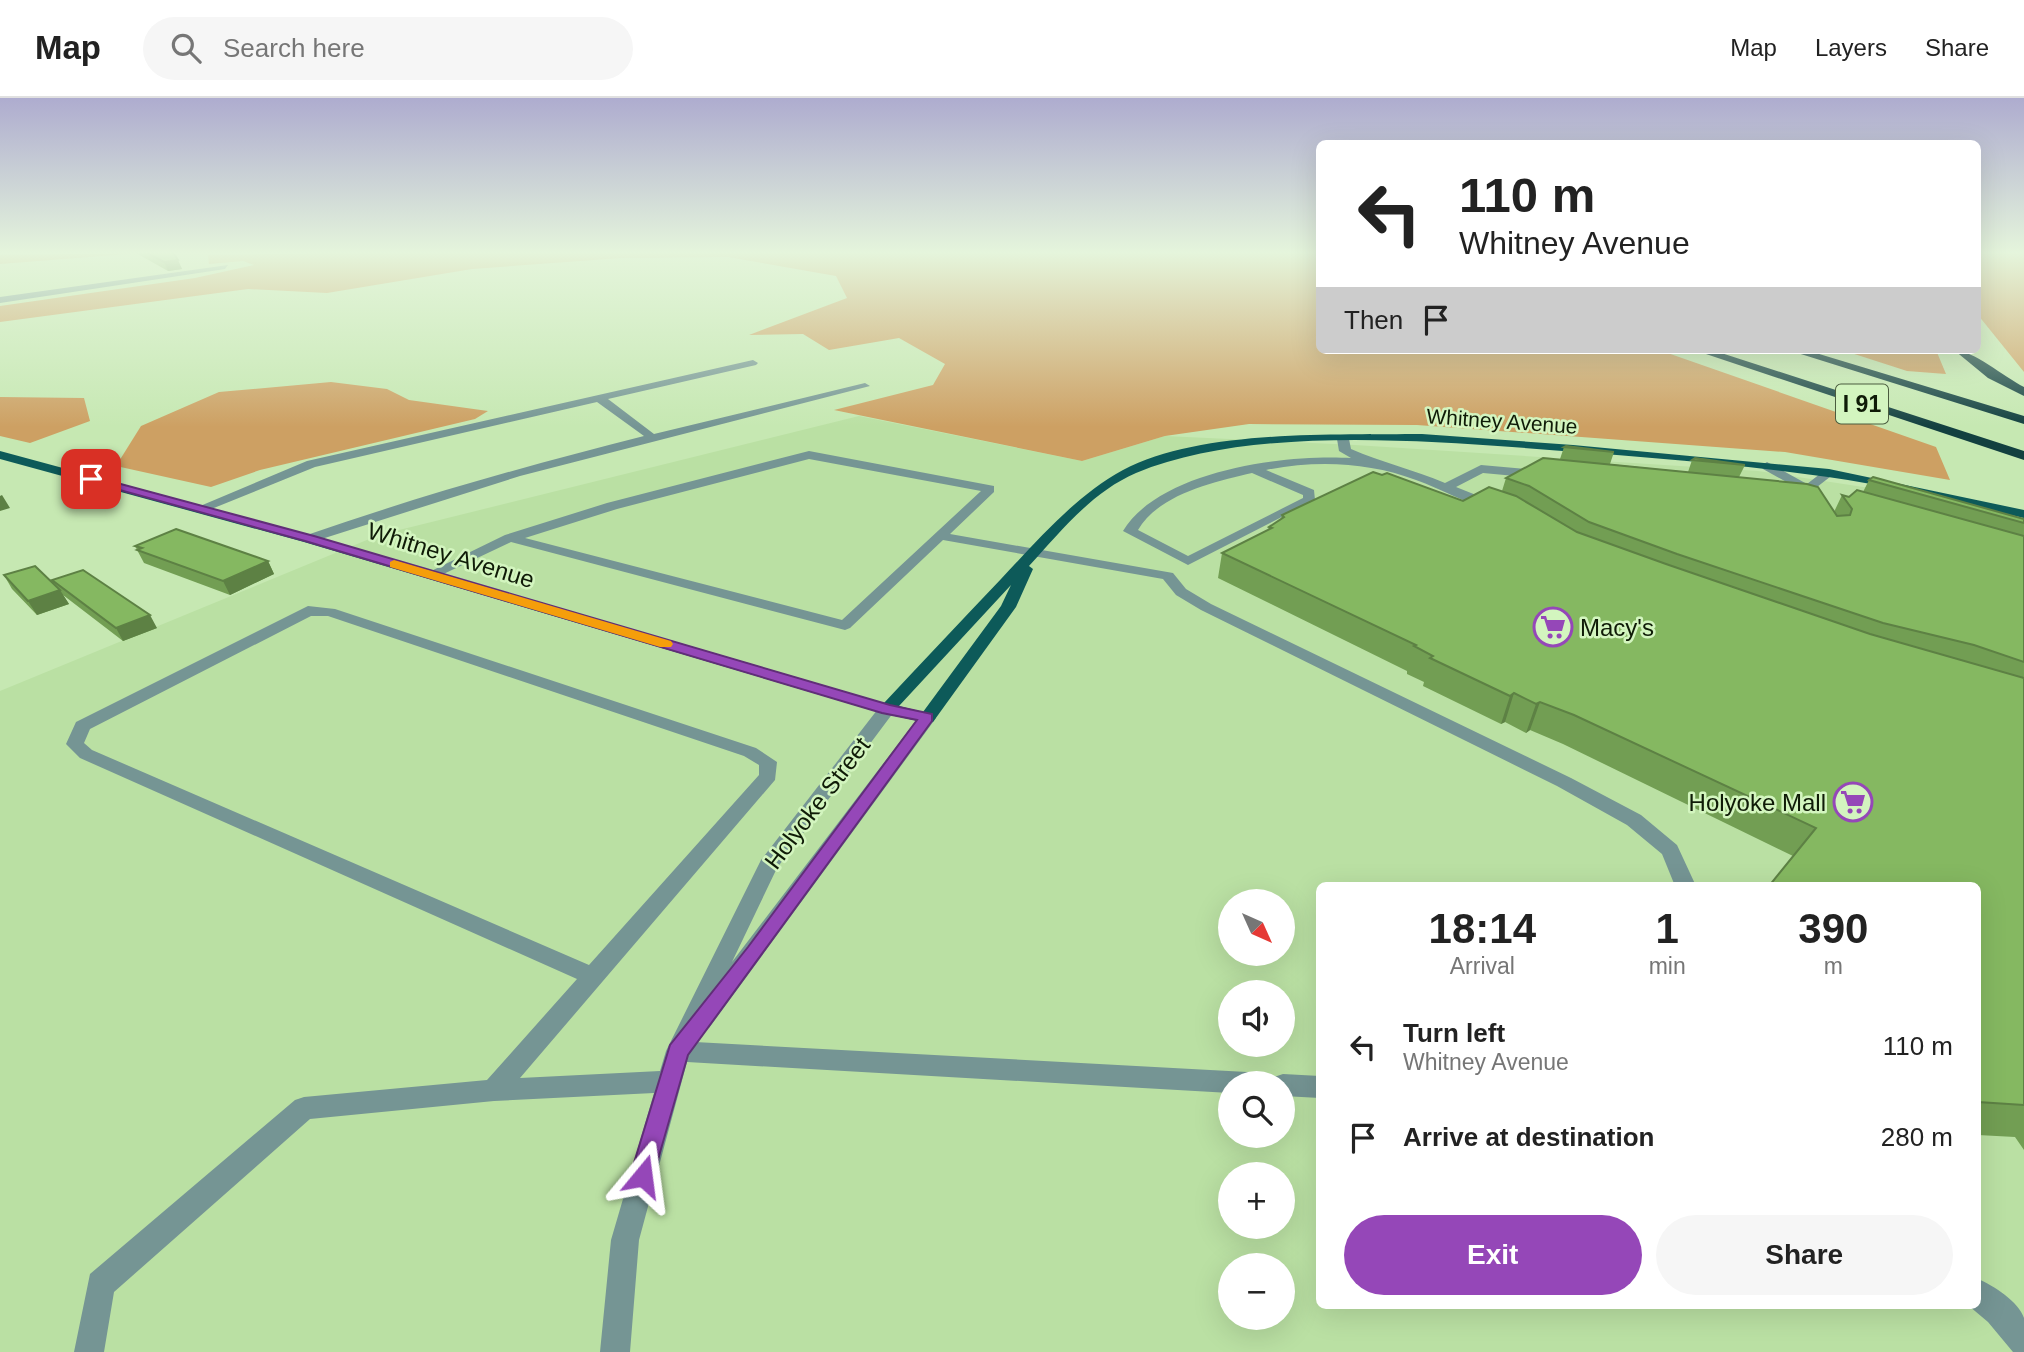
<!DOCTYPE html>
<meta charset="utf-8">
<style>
:root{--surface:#fff;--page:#f6f6f6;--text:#222;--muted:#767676;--line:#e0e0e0;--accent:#9547b8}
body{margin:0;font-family:Arial,sans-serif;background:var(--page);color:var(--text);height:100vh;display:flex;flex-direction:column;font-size:26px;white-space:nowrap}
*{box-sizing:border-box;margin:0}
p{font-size:23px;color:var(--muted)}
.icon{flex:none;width:38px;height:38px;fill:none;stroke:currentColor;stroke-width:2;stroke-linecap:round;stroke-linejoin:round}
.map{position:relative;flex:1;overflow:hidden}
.panel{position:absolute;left:1316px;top:784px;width:665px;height:427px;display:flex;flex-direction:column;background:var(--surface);border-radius:10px;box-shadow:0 7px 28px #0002}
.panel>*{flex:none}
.top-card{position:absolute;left:1316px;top:42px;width:665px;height:214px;border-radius:10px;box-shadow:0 7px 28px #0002;background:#fff;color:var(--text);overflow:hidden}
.needle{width:46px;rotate:135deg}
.fabs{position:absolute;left:1218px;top:791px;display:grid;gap:14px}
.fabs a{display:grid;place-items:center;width:77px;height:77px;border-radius:50%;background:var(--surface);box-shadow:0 7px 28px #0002;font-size:35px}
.pin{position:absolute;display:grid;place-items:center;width:60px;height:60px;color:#fff;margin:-30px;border-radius:14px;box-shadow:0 4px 10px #0006}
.me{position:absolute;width:77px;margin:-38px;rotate:16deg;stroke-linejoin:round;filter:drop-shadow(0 0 5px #0008)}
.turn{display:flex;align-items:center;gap:24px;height:147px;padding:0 28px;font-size:32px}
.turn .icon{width:91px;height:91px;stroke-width:2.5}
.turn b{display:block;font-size:49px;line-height:60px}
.then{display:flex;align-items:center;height:66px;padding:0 28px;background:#0003;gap:14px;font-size:26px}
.eta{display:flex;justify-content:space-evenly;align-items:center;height:119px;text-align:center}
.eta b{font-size:42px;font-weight:700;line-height:49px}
.action{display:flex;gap:14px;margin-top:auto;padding:14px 28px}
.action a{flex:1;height:80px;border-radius:42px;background:var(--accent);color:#fff;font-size:28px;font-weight:700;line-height:80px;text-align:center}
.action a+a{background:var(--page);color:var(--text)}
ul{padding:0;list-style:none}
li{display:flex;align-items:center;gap:21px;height:91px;padding:0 28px}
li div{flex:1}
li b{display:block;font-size:26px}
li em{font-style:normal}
header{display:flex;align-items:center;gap:42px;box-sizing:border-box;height:98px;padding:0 35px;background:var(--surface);border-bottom:2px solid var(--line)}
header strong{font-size:33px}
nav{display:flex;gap:38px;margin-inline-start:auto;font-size:24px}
.search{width:490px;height:63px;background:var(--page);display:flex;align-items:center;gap:18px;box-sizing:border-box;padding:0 24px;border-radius:38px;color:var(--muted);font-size:26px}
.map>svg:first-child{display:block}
</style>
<header>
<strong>Map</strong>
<div class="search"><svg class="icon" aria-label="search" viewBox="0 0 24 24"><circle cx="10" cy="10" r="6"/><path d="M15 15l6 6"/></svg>Search here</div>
<nav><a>Map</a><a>Layers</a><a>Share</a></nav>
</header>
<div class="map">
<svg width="2024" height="1254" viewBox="0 0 2024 1254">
<rect width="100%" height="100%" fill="#c6e8b2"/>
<path fill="#bae0a3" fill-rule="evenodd" d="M859,318L1082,363L1165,338L1355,347L1758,373L1929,399L2024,424V1254H0V593L379,437ZM1320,788H1978V1208H1320ZM1230,803H1283V856H1230ZM1230,894H1283V947H1230ZM1230,985H1283V1038H1230ZM1230,1076H1283V1129H1230ZM1230,1167H1283V1220H1230Z"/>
<path fill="#cda063" d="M447,153H1319L1320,252H1659L1936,349L1950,382L1785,354L1417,327L1249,326L1165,338L1082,363L834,312L933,287L945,266L899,240L829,252L803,236L749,237L847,200L836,178L728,159L621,160L472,171L327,195L248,191L0,224V208L195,180L254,167L243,163L209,166L208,157Z
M1978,153H2024V274L1978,217Z
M140,155L0,166V157Z
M1842,252H1936L1946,276L1907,273Z
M331,284L387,291L409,302L488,313L475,321L260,372L211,389L116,368L141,328L219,294Z
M0,299L84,300L90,323L30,345L0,338Z"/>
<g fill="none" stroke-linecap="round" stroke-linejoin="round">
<path fill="#759594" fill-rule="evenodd" d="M228,167L225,171L0,205V199Z
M753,262L758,265L756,267L608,301L654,336L865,285L870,288L520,378L309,445L302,441L304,438C416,399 529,367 644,338L597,304L315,369L204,414L199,415L193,411L307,363Z
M1343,338L1349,341L1351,351C1381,364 1414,372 1445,385L1481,367L1537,372L1543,376L1537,380L1483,375L1456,389L1496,405V411L1491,412C1465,405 1441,391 1416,382C1368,364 1316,362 1266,372L1314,392L1315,402L1188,467L1123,433C1160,372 1285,356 1351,360L1339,353L1337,341ZM1252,375L1303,397V400L1188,458L1138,432C1159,396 1214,384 1252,375Z
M809,353L994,388V394L950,436L1173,475L1186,491L1211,506L1571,680L1641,717L1677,747L1696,788H1675L1662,756L1627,727L1557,688L1201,512L1176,497L1163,481L943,442L850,530L845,532L511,444L435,480L430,481L423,477L505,437L607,405ZM809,361L981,393L842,522L525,440L617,411Z
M1767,364L1807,386L1825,372L1835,375L1808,396L1763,371L1761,368Z
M308,508L335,511L756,650L777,664L775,682L520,980L660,973L666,953L761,762L881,607L887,606L896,611L777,770L732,864L921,616L927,615L936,620L709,930L700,932L695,944L1247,974L1256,977L1259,985H1230V995L687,964L639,1142L630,1254H600L611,1142L654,995L494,1003L310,1021L114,1194L104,1254H74L90,1176L295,1002L304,999L487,982L577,881L80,660L66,646L76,624ZM311,518H328L744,658L759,667V677L589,867L92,652L84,645L90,631Z
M1283,976L1320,978V1000L1283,998V985H1271L1274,979Z
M1978,1181C1993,1187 2019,1204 2024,1220C2024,1229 2024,1244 2024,1254H2013L1988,1224L1969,1208H1978Z"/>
<path fill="#0d5a59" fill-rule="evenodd" d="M1422,336L1573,347L1829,371L2024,412V420C1959,406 1893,388 1828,379C1724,364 1617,357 1512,349C1399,341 1242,331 1136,375C1092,394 1061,433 1029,468L1033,471L1016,509L933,624L927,625L881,615L304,444L0,361V353L314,438L884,605C923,563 962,522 1001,481C1039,441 1074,399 1123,372C1200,331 1336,337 1422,336ZM1011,487L1001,508L923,614L899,608Z"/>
<path fill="#134040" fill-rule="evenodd" d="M1694,252H1712L2024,353V362Z
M1788,252H1806L2024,318V326Z
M1954,252C1973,252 2004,279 2024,289V298L1988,280Z"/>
</g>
<path fill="#729e53" d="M135,153H172L182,171L168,173L136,155Z
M1564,349L1614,354L1610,366L1688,374L1692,362L1745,367L1739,379L1834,414L1842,397L1849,399L1863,394L1869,382L2024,421V1052L2015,1039L1978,1037V788L1793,758L1563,646L1530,632L1526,635L1505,624L1501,626L1423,588L1424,584L1407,576V573L1218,480L1222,455L1268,432L1269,429L1281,421L1282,417L1463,403L1502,393L1506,380L1560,361Z
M135,448L268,463L274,476L230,497L144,465Z
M4,477L55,487L52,482L157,530L123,543L63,497L69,506L37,517L12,491Z"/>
<path fill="#5d8144" d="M178,162L182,171L168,173L164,164Z
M2,397L10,410L0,413V398Z
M268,463L274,476L230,497L223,483Z
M60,492L69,506L37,517L28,503Z
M150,517L157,530L123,543L116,530Z
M1514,595L1505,624L1501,626L1510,598Z
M1540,604L1530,632L1526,635L1536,606Z"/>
<path fill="#85b861" stroke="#5d8144" stroke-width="2" d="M144,153H172L178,162L164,164Z
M1566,348L1614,354L1564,349Z
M1543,360L1807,386L1818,389L1837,418L1850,417L1852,411L1842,397L1849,399L1857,392L2024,438V564L1974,547L1883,525L1677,456L1589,424L1529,388L1506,380Z
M1695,360L1745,367L1692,362Z
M1373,374L1382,377L1387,375L1463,403L1489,389L1516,398L1577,434L1666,466L1870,536L2024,580V1007L1978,1004V788H1769L1816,730L1574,617L1540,604L1536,606L1514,595L1510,598L1430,560L1433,558L1414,548L1416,547L1222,455L1272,430L1269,429L1284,419L1282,417Z
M1873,379L2024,421V425L1869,382Z
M176,431L268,463L223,483L137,452L142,450L135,448Z
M35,468L60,492L28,503L4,477Z
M83,472L150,517L116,530L52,482Z"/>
<linearGradient id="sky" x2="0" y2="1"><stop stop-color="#aeaccf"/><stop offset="0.47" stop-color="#e5f5dc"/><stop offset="1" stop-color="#e5f5dc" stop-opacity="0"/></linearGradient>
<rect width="2024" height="329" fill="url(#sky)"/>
<path fill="#9547b8" stroke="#612e78" stroke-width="2" d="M91,378L314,438L890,607L932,616V623L688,957L651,1086L643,1089L634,1086L630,1078L670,947L748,849L917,622L882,615L305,443L87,383V379Z"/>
<path fill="#f59e0b" d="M394,462L671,543L673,546L671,549H660L390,469V464Z"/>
<defs>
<symbol id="supermarket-ring" viewBox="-11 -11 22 22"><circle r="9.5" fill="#d3f5bf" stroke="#9547b8" stroke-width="1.5"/><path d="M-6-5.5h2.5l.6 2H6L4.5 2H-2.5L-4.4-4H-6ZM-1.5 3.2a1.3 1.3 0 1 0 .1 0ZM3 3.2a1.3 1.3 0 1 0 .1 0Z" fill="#9547b8"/></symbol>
</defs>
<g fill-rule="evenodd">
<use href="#supermarket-ring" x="1531" y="507" width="44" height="44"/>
<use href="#supermarket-ring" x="1831" y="682" width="44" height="44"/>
</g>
<g text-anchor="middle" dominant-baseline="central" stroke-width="5" stroke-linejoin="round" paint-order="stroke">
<g font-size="21" fill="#0f1b07" stroke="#d3f5bf">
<text transform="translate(1502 323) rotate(4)">Whitney Avenue</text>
</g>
<rect fill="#d3f5bf" stroke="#4a5c3e" stroke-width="2" x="1836" y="286.5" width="52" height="39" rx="5"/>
<g font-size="23" font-weight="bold" fill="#0f1b07">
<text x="1862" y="306">I 91</text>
</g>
<g font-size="24" fill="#0f1b07" stroke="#d3f5bf">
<text transform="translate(451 457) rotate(17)">Whitney Avenue</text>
<text transform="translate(817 705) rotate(-53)">Holyoke Street</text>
</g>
<g font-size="24" fill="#0f1b07" stroke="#d3f5bf" text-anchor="start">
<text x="1580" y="529">Macy's</text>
<text x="1826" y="704" text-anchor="end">Holyoke Mall</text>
</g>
</g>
</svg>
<div class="fabs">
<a><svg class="needle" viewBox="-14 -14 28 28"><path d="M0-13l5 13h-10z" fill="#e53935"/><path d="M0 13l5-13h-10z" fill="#767676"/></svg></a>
<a><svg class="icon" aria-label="sound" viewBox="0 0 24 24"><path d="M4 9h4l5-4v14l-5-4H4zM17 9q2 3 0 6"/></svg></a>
<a><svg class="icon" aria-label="search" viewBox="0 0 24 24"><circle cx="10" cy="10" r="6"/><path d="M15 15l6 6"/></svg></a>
<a>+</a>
<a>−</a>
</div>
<div class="pin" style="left:91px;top:381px;background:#d93025"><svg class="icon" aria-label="arrive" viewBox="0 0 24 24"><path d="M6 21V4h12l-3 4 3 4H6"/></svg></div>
<svg class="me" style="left:643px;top:1078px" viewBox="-20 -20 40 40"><path d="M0-17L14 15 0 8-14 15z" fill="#9547b8" stroke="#fff" stroke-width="4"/></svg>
<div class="top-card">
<div class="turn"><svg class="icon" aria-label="left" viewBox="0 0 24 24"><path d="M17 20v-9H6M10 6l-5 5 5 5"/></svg><div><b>110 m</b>Whitney Avenue</div></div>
<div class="then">Then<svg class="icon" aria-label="arrive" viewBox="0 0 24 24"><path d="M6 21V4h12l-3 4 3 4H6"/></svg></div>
</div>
<section class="panel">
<div class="eta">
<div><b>18:14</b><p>Arrival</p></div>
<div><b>1</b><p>min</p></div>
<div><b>390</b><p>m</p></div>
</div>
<ul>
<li><svg class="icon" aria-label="left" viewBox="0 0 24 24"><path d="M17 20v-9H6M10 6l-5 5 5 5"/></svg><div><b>Turn left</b><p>Whitney Avenue</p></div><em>110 m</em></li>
<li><svg class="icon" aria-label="arrive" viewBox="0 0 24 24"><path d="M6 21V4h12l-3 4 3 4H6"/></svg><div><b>Arrive at destination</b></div><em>280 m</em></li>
</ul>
<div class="action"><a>Exit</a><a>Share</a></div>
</section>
</div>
